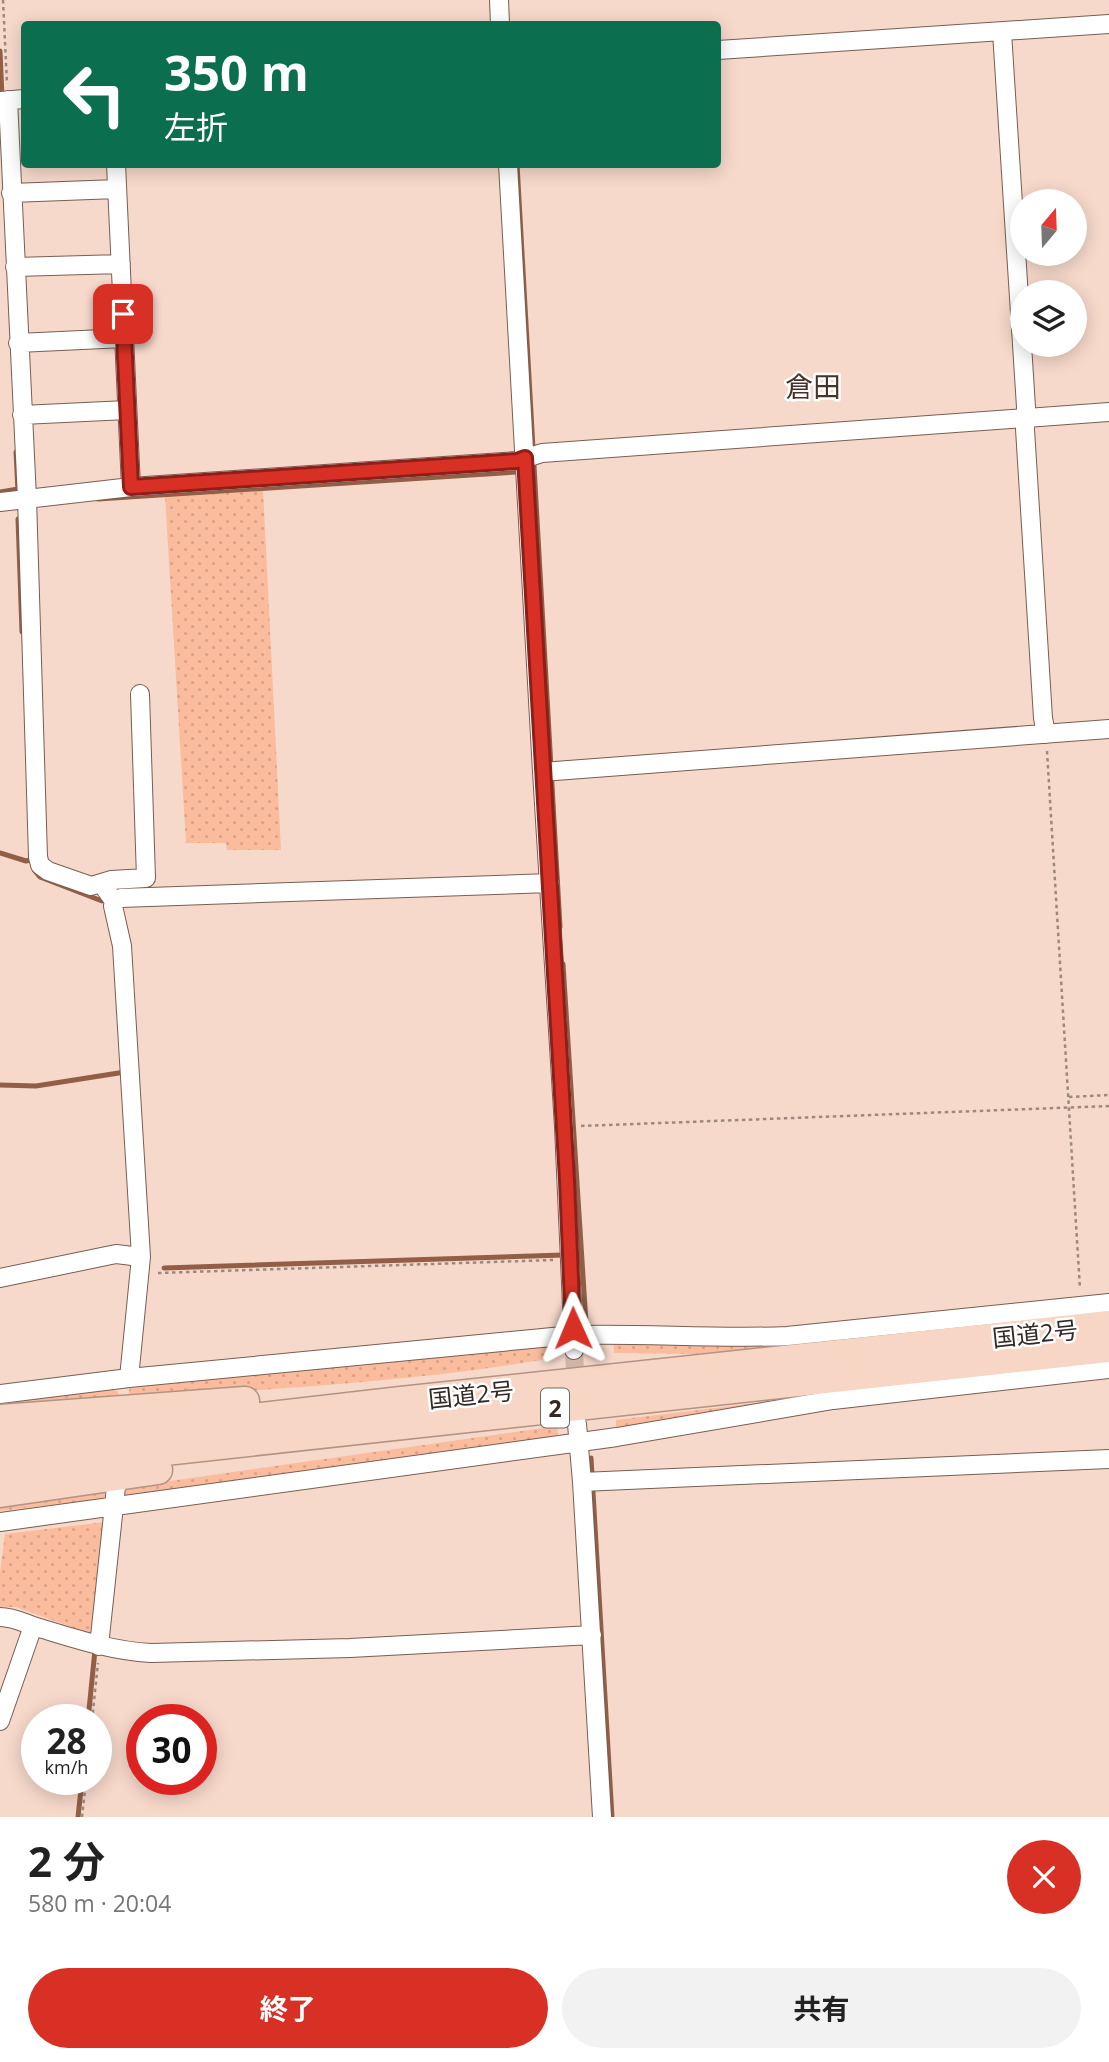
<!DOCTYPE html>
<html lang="ja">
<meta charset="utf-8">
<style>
:root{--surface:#fff;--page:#f2f2f2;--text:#222;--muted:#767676;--accent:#d93025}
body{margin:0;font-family:"Open Sans","Noto Sans JP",sans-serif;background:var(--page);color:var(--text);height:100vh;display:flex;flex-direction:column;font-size:26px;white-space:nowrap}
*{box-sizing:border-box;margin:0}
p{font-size:23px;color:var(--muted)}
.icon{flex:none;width:38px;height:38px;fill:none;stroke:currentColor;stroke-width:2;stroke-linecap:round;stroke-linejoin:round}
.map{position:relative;height:1817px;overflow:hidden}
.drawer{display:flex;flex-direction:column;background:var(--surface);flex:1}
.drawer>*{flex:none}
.hud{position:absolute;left:21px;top:21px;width:700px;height:147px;border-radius:7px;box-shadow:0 4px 18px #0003;background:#0b6e4f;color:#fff;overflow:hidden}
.needle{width:46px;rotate:19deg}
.controls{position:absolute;left:1010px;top:189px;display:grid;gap:14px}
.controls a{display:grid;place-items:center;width:77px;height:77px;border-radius:50%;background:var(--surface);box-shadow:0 4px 18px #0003;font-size:35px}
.speed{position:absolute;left:21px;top:1704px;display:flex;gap:14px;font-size:35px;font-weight:700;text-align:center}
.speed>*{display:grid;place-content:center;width:91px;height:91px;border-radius:50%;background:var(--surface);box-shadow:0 4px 18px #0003;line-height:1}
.speed small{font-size:18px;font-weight:400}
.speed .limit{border:10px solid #d22;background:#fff;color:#111}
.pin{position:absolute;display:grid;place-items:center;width:60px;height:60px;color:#fff;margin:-30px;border-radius:14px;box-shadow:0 4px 10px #0006}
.me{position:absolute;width:77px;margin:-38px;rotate:359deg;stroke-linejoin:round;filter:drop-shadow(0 0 5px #0008)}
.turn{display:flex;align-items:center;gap:24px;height:147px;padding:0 28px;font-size:32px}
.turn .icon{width:91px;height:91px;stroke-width:2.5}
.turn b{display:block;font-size:49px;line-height:60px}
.round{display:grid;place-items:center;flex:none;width:74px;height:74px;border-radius:37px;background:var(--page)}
.headline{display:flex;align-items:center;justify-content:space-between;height:119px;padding:0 28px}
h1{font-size:42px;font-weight:700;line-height:52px}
.cta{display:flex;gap:14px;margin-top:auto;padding:14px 28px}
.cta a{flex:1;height:80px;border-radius:42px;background:var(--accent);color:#fff;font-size:28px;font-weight:700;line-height:80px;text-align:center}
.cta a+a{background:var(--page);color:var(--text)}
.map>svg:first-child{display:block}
</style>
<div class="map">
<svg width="1109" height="1817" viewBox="0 0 1109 1817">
<defs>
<pattern id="grass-dots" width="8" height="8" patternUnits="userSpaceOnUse" patternTransform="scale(1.75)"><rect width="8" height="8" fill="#fbbc9e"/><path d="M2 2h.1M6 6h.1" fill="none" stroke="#d8a288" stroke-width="1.8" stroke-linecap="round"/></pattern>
</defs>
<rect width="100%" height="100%" fill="#f7d9cb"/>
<path fill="url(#grass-dots)" d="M263,489L281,850H227L226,843H186L165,496Z
M613,1339L781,1343L779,1346L695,1354L614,1353Z
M551,1342L553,1358C413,1383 270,1388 128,1400L129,1390L133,1383Z
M112,1390L117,1391L120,1396L0,1412V1400Z
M780,1400L616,1431V1420Z
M557,1426L559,1440L124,1498L121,1488Z
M113,1489L107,1499L0,1511V1502Z
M105,1522L94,1633H88L16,1607H0V1572L5,1534Z"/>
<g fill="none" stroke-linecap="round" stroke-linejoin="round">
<path stroke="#925f46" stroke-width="5" d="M0,51L2,97
M517,164L560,927
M16,452L18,492
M0,492L18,489
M98,499L516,472
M18,519L22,632
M0,853L26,861L30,860
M35,871L40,877L102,901L108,897
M563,964L586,1323
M0,1085L36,1086L125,1072
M164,1268L563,1255
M591,1458L612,1817
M88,1720L95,1650
M78,1817L82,1780"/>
<path stroke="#d0b6a9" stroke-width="18" stroke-dasharray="18 9" stroke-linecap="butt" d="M574,1350L576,1392"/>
<defs>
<path id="minor" d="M499,0L500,24
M1002,32L1026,407L1025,429L1043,718L1046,734
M718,50L1109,24
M8,100L27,498L38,857L40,865L48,871L91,886L101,883L114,901L113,906L122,946L141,1257L129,1378
M0,101L24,99
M116,164L131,487
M508,164L542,772L564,1127L574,1350
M11,193L117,189
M15,267L121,264
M18,343L124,338
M22,415L127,410
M0,502L131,487L517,461L542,453L1109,412
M542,772L1109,729
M101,883L111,880L146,878L140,694
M114,901L121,898L550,883
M0,1278L116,1254L141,1257
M0,1394L129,1378L573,1335C644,1333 716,1339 787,1336L1109,1303
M577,1424L582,1482
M0,1522L617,1437L833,1400L1109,1369
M0,1617C15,1617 28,1625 43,1629C79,1640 113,1651 151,1653L350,1648L592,1635
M99,1646L116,1487
M0,1721L33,1626
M602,1817L582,1482L1109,1459"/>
<path id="trunk" d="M0,1419L245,1401
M0,1447L401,1401L1109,1325
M0,1469L1109,1348
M0,1493L158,1470"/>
</defs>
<use href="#minor" stroke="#785e52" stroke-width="20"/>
<use href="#trunk" stroke="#b29384" stroke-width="31"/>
<path stroke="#9d887e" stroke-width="2.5" stroke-dasharray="3.5 3.5" stroke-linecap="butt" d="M3,0L7,84
M1047,751L1080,1289
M1069,1097L1109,1095
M581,1126L1109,1106
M158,1273L553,1260
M92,1720L98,1663
M82,1817L86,1780"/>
<use href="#minor" stroke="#fff" stroke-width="18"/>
<use href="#trunk" stroke="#f8d6c6" stroke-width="28"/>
</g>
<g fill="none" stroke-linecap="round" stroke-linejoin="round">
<defs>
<path id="route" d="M123,314L131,487L517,461L525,458L567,1180L573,1328"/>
</defs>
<use href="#route" stroke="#8d1f18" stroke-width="18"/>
<use href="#route" stroke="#d93025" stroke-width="12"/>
</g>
<g text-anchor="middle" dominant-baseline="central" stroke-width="5" stroke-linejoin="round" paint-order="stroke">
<rect fill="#fff" stroke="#706865" stroke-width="2" x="541" y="1388.5" width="28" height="39" rx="5"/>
<g font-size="23" font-weight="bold" fill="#332823">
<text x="555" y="1408">2</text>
</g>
<g font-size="24" fill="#332823" stroke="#fff">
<text transform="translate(1035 1333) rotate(-6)">国道2号</text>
<text transform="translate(471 1394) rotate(-6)">国道2号</text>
</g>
<g font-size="28" fill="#483126" stroke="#fff">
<text x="813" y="386">倉田</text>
</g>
</g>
</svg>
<div class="controls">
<a><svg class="needle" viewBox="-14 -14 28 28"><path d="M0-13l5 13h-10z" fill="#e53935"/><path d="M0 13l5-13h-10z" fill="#767676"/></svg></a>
<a><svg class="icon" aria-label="layers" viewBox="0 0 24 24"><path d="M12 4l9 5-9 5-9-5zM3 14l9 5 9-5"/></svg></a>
</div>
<div class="speed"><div>28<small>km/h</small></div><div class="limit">30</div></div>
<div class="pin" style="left:123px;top:314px;background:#d93025"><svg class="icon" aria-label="arrive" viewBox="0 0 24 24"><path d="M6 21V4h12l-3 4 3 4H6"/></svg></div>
<svg class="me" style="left:573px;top:1328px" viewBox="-20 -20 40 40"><path d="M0-17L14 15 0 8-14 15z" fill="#d93025" stroke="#fff" stroke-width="4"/></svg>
<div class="hud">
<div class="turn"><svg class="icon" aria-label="left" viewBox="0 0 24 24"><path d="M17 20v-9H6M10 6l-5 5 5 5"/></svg><div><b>350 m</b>左折</div></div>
</div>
</div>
<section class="drawer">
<div class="headline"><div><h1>2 分</h1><p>580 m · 20:04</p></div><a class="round" style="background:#d93025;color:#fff"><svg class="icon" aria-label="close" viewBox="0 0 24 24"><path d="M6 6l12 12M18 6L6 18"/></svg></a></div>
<div class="cta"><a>終了</a><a>共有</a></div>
</section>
